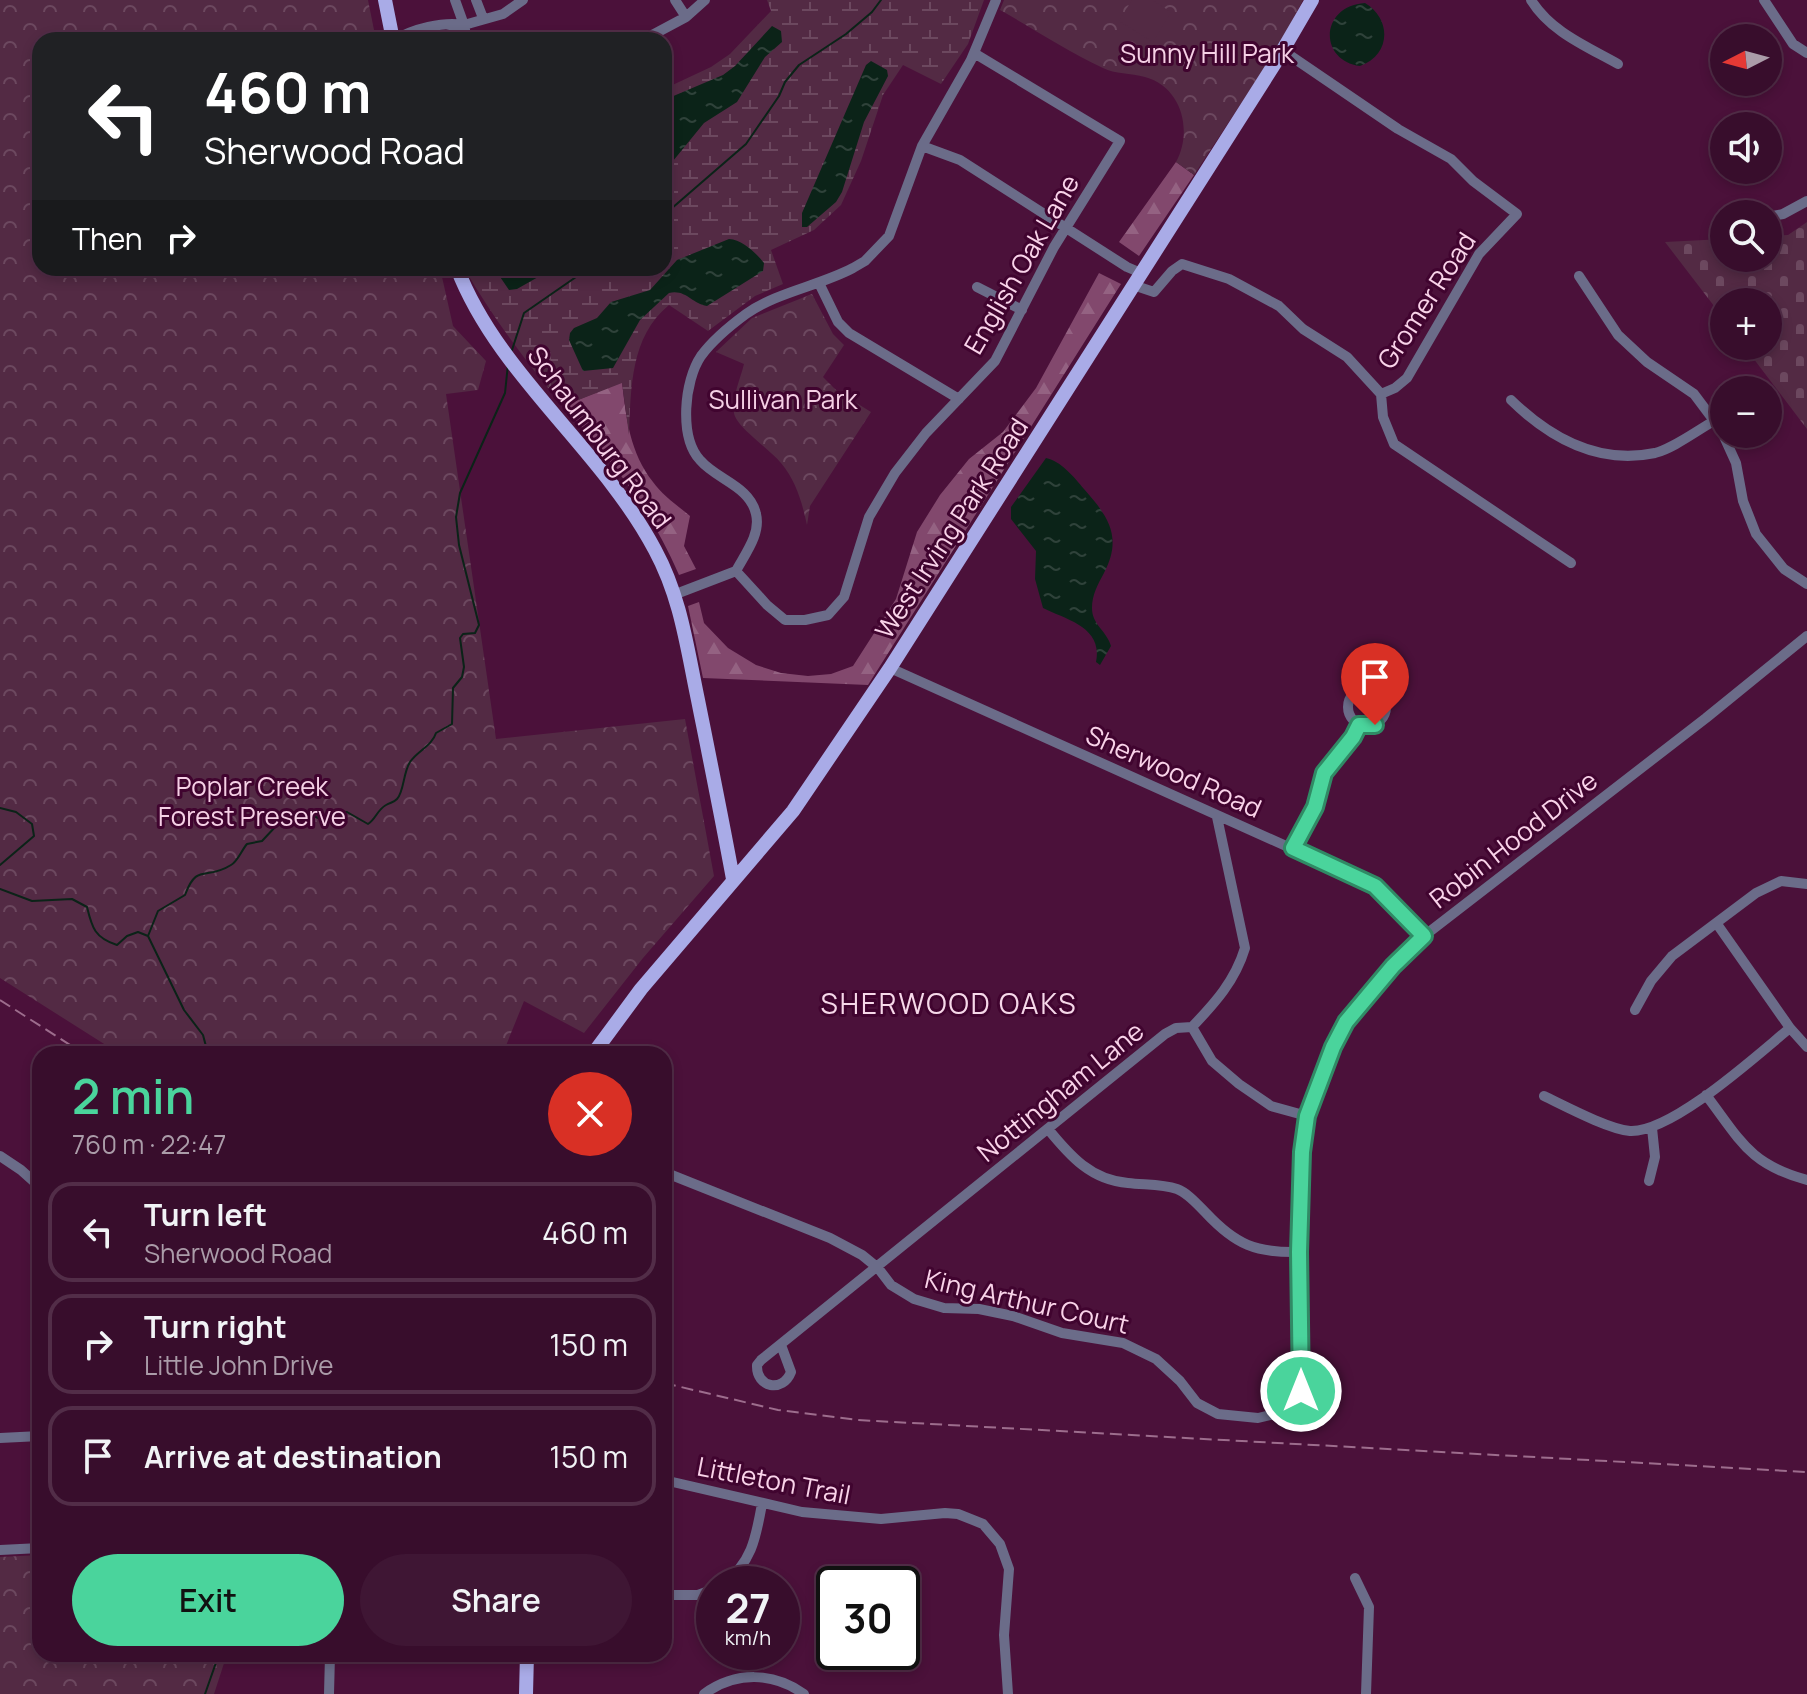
<!DOCTYPE html>
<meta charset="utf-8">
<style>
:root{--surface:#380d2c;--page:#3f1634;--text:#f1f3f6;--muted:#ab9ca9;--line:#522d48;--accent:#4ad49c}
body{margin:0;font-family:Manrope,sans-serif;background:var(--page);color:var(--text);height:100vh;display:flex;flex-direction:column;font-size:30px;white-space:nowrap}
*{box-sizing:border-box;margin:0}
p{font-size:26px;color:var(--muted)}
.icon{flex:none;width:44px;height:44px;fill:none;stroke:currentColor;stroke-width:2;stroke-linecap:round;stroke-linejoin:round}
.map{position:relative;flex:1;overflow:hidden}
.details{position:absolute;left:32px;top:1046px;width:640px;height:616px;display:flex;flex-direction:column;background:var(--surface);border-radius:24px;box-shadow:0 4px 12px #0003,0 0 0 2px var(--line)}
.details>*{flex:none}
.guide{position:absolute;left:32px;top:32px;width:640px;height:244px;border-radius:24px;box-shadow:0 4px 12px #0003,0 0 0 2px var(--line);background:#202124;color:#fff;overflow:hidden}
.needle{width:52px;rotate:264deg}
.controls{position:absolute;left:1710px;top:24px;display:grid;gap:16px}
.controls a{display:grid;place-items:center;width:72px;height:72px;border-radius:50%;background:var(--surface);box-shadow:0 4px 12px #0003,0 0 0 2px var(--line);font-size:40px}
.speed{position:absolute;left:696px;top:1566px;display:flex;gap:16px;font-size:40px;font-weight:700;text-align:center}
.speed>*{display:grid;place-content:center;width:104px;height:104px;border-radius:50%;background:var(--surface);box-shadow:0 4px 12px #0003,0 0 0 2px var(--line);line-height:1}
.speed small{font-size:20px;font-weight:400}
.speed .limit{border:4px solid #111;border-radius:12px;background:#fff;color:#111}
.pin{position:absolute;display:grid;place-items:center;width:68px;height:68px;color:#fff;margin:-82px -34px;border-radius:50% 50% 50% 0;rotate:-45deg;box-shadow:0 0 8px #0007}
.pin .icon{rotate:45deg}
.me{position:absolute;width:88px;margin:-44px;rotate:0deg;stroke-linejoin:round;filter:drop-shadow(0 0 6px #0008)}
.turn{display:flex;align-items:center;gap:28px;height:168px;padding:0 40px;font-size:36px}
.turn .icon{width:104px;height:104px;stroke-width:2.5}
.turn b{display:block;font-size:56px;line-height:68px}
.then{display:flex;align-items:center;height:76px;padding:0 40px;background:#0003;gap:16px;font-size:30px}
.round{display:grid;place-items:center;flex:none;width:84px;height:84px;border-radius:42px;background:var(--page)}
.head{display:flex;align-items:center;justify-content:space-between;height:136px;padding:0 40px}
h1{font-size:48px;font-weight:600;line-height:60px;color:var(--accent)}
.cta{display:flex;gap:16px;margin-top:auto;padding:16px 40px}
.cta a{flex:1;height:92px;border-radius:48px;background:var(--accent);color:#111;font-size:32px;font-weight:600;line-height:92px;text-align:center}
.cta a+a{background:var(--page);color:var(--text)}
ul{padding:0;list-style:none}
li{display:flex;align-items:center;gap:24px;height:100px;margin:0 16px 12px;padding:0 24px;border:4px solid var(--line);border-radius:24px}
li div{flex:1}
li b{display:block;font-size:30px}
li em{font-style:normal}
.map>svg:first-child{display:block}
</style>
<div class="map">
<svg width="1807" height="1694" viewBox="0 0 1807 1694">
<defs>
<pattern id="forest-firs" width="22" height="20" patternUnits="userSpaceOnUse" patternTransform="scale(2)"><rect width="22" height="20" fill="#82486d"/><path d="M5 1l3.5 6h-7zM16 11l3.5 6h-7z" fill="#946282"/></pattern>
<pattern id="wetland-marsh" width="20" height="14" patternUnits="userSpaceOnUse" patternTransform="scale(2)"><rect width="20" height="14" fill="#532a44"/><path d="M1 5h8M5 5V1M11 12h8M15 12V8" fill="none" stroke="#6c485f"/></pattern>
<pattern id="cemetery-stones" width="16" height="16" patternUnits="userSpaceOnUse" patternTransform="scale(2)"><rect width="16" height="16" fill="#532a44"/><path d="M2 7V4a2 2 0 0 1 4 0v3zM10 15v-3a2 2 0 0 1 4 0v3z" fill="#6c485f"/></pattern>
<pattern id="park-crowns" width="20" height="18" patternUnits="userSpaceOnUse" patternTransform="scale(2)"><rect width="20" height="18" fill="#532a44"/><path d="M2 6a3 3 0 1 1 6 0M12 15a3 3 0 1 1 6 0" fill="none" stroke="#6c485f"/></pattern>
<pattern id="water-ripples" width="26" height="14" patternUnits="userSpaceOnUse" patternTransform="scale(2)"><rect width="26" height="14" fill="#0b2318"/><path d="M2 4q2-2 4 0t4 0M15 11q2-2 4 0t4 0" fill="none" stroke="#2f423a"/></pattern>
</defs>
<rect width="100%" height="100%" fill="#4b113a"/>
<path fill="url(#forest-firs)" d="M1176,162L1194,175L1139,256L1119,242Z
M1099,273L1121,284L868,685L703,678L688,606L699,602L704,623L728,648L756,665L781,673L808,676L831,674L853,666L896,599L917,532L940,495L969,459L1003,432L1036,388Z
M622,382C626,418 630,453 653,482C662,495 678,506 690,516L684,546L696,569L679,575C649,506 612,461 563,406Z"/>
<path fill="url(#wetland-marsh)" d="M767,0H984L968,44L941,84L903,65L883,95L861,161L841,205L814,230L771,250L783,284L755,296L708,331L669,305C630,337 631,388 629,435L622,383L563,406C526,362 493,318 464,268H664V89L711,67L730,54L771,11Z"/>
<path fill="url(#cemetery-stones)" d="M1807,222V429L1744,346H1768V302H1724V319L1665,242L1724,239V258H1768V236L1788,235Z"/>
<path fill="url(#park-crowns)" d="M0,0H368L376,40H40V268H440L453,326L486,361L478,390L446,394L496,739L685,719L714,876L643,958L584,1033L524,1001L503,1053L441,1046L432,1054H120L0,978Z
M1004,0H1303L1278,47L1194,175L1176,162C1193,131 1182,87 1145,77C1131,73 1115,74 1103,68C1067,51 1034,29 1000,10Z
M812,294L833,334L844,345L823,377L837,391L871,412L810,506L807,525C802,502 796,481 781,463C771,450 736,427 734,413C732,397 740,380 744,364L716,352L752,318Z
M40,1555V1654H227L214,1694H0V1557Z"/>
<path fill="#532a44" d="M1132,0H1152L1171,12L1153,42L1119,21Z"/>
<path fill="url(#water-ripples)" d="M1365,3C1392,19 1391,55 1360,66C1318,60 1320,6 1365,3Z
M772,26L781,31L782,42L765,57L737,102L704,123L664,172V100L723,75L735,66Z
M871,61L887,70L888,76L864,122L842,192L836,202L807,227H802V213L866,65Z
M729,239C743,240 756,253 764,263L763,271L707,306C692,304 686,289 669,293L640,320L613,368L583,371L569,340L570,333L574,328L597,318L611,302L650,290L677,260Z
M494,268H554L517,289L509,290Z
M1046,458C1061,461 1074,477 1084,489C1108,516 1123,537 1104,573C1098,584 1092,595 1092,608C1092,625 1107,631 1111,646L1100,665L1096,662C1103,627 1067,620 1043,608L1035,579L1036,551L1011,519V507Z"/>
<g fill="none" stroke-linecap="round" stroke-linejoin="round">
<path stroke="#0b2318" stroke-width="2" d="M664,215L746,144L779,96L785,82L799,65L846,34L872,12L881,0
M512,350L524,313L589,268
M0,808L16,812L32,824L34,836L0,865
M0,889L32,901L72,899L87,907C92,928 95,938 117,945L127,936L138,932L148,936L184,1010L203,1035L208,1054
M148,936L158,911L185,895C197,862 206,881 231,865C238,861 241,851 247,844L262,841L277,825L308,814L321,819L347,812L368,824C376,819 377,810 386,805C391,802 393,803 397,799C404,792 403,773 410,762C417,751 432,746 436,733L452,724L453,688L462,677L464,667L460,638L463,634L475,633L479,625L459,545L456,517L460,493L505,393L508,364
M205,1694L219,1654"/>
<path stroke="#6b6c89" stroke-width="10" d="M455,0L464,25
M476,0L483,18
M675,0L686,17
M1531,0C1551,32 1586,46 1618,64
M1764,0L1793,44L1807,53
M395,40C412,29 444,21 464,25
M424,40L456,33L464,25
M467,40L464,25L503,14L523,0
M643,40L686,17L705,0
M1282,50L1398,129L1451,159L1473,181L1517,214L1479,254L1407,378L1395,388L1381,394
M922,146L960,160L1127,267L1141,273
M1768,217L1783,214L1807,201
M1719,219L1724,220
M1579,276L1618,335L1647,362L1694,394L1721,430L1736,463L1743,501L1756,534L1784,569L1807,584
M819,283L838,322L849,333L959,399
M1133,285L1154,292L1172,271L1182,264L1229,279L1279,306L1303,329L1347,357L1381,394
M977,287L1022,310
M1381,394L1383,417L1394,444L1571,563
M1511,400C1550,438 1598,465 1655,453C1674,448 1696,431 1714,421
M736,571L767,605L785,620H805L828,615L844,597L869,517L895,473L926,433L995,361L1054,247L1120,141L974,53
M676,594L736,571C745,554 761,534 756,514C750,486 717,480 700,460C679,437 684,381 701,356C712,341 731,325 746,314C777,292 819,286 853,268L865,261L889,236L922,146L971,60L996,0
M890,668L1375,886L1424,936
M1348 707a19 19 0 1 1 38 0a19 19 0 1 1-38 0Z
M1293,848L1315,807L1324,773L1353,737L1359,725
M1717,924L1790,1028L1807,1047
M1635,1010L1651,981L1672,956L1756,893L1781,881L1807,884
M1192,1027L1212,1061L1239,1084L1271,1106L1307,1116
M1706,1095C1741,1141 1749,1164 1807,1180
M1544,1096C1565,1106 1608,1129 1630,1131C1672,1133 1757,1055 1790,1028
M1048,1129C1070,1156 1091,1180 1128,1183C1144,1185 1162,1184 1177,1189C1188,1193 1198,1205 1206,1213C1236,1245 1256,1253 1299,1252
M0,1156L21,1170L40,1187
M664,1172L830,1238L862,1255L878,1268L891,1285L914,1299L944,1308L979,1309L1013,1316L1062,1333L1123,1343L1156,1359L1180,1381L1197,1403L1218,1414L1258,1418L1291,1410L1301,1391L1299,1252L1305,1129L1307,1116L1333,1047L1346,1022L1393,966L1424,936L1706,718L1807,636
M1649,1181L1655,1157L1652,1128
M781,1345L791,1372C783,1393 756,1388 757,1365L761,1360L1165,1034L1176,1028L1192,1027C1215,1003 1235,981 1245,948L1217,817
M0,1438L40,1436
M664,1480L802,1512L881,1519L945,1513L958,1514L983,1524L1000,1544L1009,1569L1004,1635L1008,1694
M0,1550L40,1548
M1355,1578L1369,1607L1366,1694
M723,1584C752,1563 756,1537 762,1504
M664,1595H698L714,1589
M329,1694L330,1655
M704,1694C736,1671 773,1672 804,1694"/>
<path stroke="#a9abe7" stroke-width="14" d="M385,0L393,40
M457,268C498,375 601,448 655,550C681,598 687,648 698,700C710,760 722,819 733,879
M593,1054L641,989L793,811L890,668L1277,60L1312,0
M526,1694L527,1654"/>
<path stroke="#9d6d8d" stroke-width="2" stroke-dasharray="12 6" stroke-linecap="butt" d="M0,1000L84,1054
M664,1383L778,1410L858,1420L1807,1472"/>
</g>
<g fill="none" stroke-linecap="round" stroke-linejoin="round">
<defs>
<path id="route" d="M1301,1391L1299,1252L1302,1152L1307,1116L1333,1047L1346,1022L1393,966L1424,936L1375,886L1293,848L1315,807L1324,773L1353,737L1359,725H1375"/>
</defs>
<use href="#route" stroke="#308a65" stroke-width="20"/>
<use href="#route" stroke="#4ad49c" stroke-width="14"/>
</g>
<g text-anchor="middle" dominant-baseline="central" stroke-width="6" stroke-linejoin="round" paint-order="stroke">
<g font-size="26" fill="#f5d0e5" stroke="#40042f">
<text x="1207" y="53">Sunny Hill Park</text>
<text x="783" y="399">Sullivan Park</text>
<text x="252" y="786">Poplar Creek<tspan x="252" dy="30">Forest Preserve</tspan></text>
</g>
<g font-size="26" fill="#f9d3e9" stroke="#40042f">
<text transform="translate(1021 264) rotate(-60)">English Oak Lane</text>
<text transform="translate(1426 300) rotate(-57)">Gromer Road</text>
<text transform="translate(600 437) rotate(53)">Schaumburg Road</text>
<text transform="translate(951 528) rotate(-57)">West Irving Park Road</text>
<text transform="translate(1174 771) rotate(24)">Sherwood Road</text>
<text transform="translate(1513 839) rotate(-38)">Robin Hood Drive</text>
<text transform="translate(1060 1091) rotate(-39)">Nottingham Lane</text>
<text transform="translate(1027 1301) rotate(13)">King Arthur Court</text>
<text transform="translate(774 1480) rotate(11)">Littleton Trail</text>
</g>
<g font-size="28" letter-spacing="2" fill="#f6d8e9" stroke="#40042f">
<text x="949" y="1003">SHERWOOD OAKS</text>
</g>
</g>
</svg>
<div class="controls">
<a><svg class="needle" viewBox="-14 -14 28 28"><path d="M0-13l5 13h-10z" fill="#e53935"/><path d="M0 13l5-13h-10z" fill="#ab9ca9"/></svg></a>
<a><svg class="icon" aria-label="sound" viewBox="0 0 24 24"><path d="M4 9h4l5-4v14l-5-4H4zM17 9q2 3 0 6"/></svg></a>
<a><svg class="icon" aria-label="search" viewBox="0 0 24 24"><circle cx="10" cy="10" r="6"/><path d="M15 15l6 6"/></svg></a>
<a>+</a>
<a>−</a>
</div>
<div class="speed"><div>27<small>km/h</small></div><div class="limit">30</div></div>
<div class="pin" style="left:1375px;top:725px;background:#d93025"><svg class="icon" aria-label="arrive" viewBox="0 0 24 24"><path d="M6 21V4h12l-3 4 3 4H6"/></svg></div>
<svg class="me" style="left:1301px;top:1391px" viewBox="-20 -20 40 40"><circle r="17" fill="#4ad49c" stroke="#fff" stroke-width="3"/><path d="M0-11L8 9 0 5-8 9z" fill="#fff"/></svg>
<div class="guide">
<div class="turn"><svg class="icon" aria-label="left" viewBox="0 0 24 24"><path d="M17 20v-9H6M10 6l-5 5 5 5"/></svg><div><b>460 m</b>Sherwood Road</div></div>
<div class="then">Then<svg class="icon" aria-label="right" viewBox="0 0 24 24"><path d="M7 20v-9h11M14 6l5 5-5 5"/></svg></div>
</div>
<section class="details">
<div class="head"><div><h1>2 min</h1><p>760 m · 22:47</p></div><a class="round" style="background:#d93025;color:#fff"><svg class="icon" aria-label="close" viewBox="0 0 24 24"><path d="M6 6l12 12M18 6L6 18"/></svg></a></div>
<ul>
<li><svg class="icon" aria-label="left" viewBox="0 0 24 24"><path d="M17 20v-9H6M10 6l-5 5 5 5"/></svg><div><b>Turn left</b><p>Sherwood Road</p></div><em>460 m</em></li>
<li><svg class="icon" aria-label="right" viewBox="0 0 24 24"><path d="M7 20v-9h11M14 6l5 5-5 5"/></svg><div><b>Turn right</b><p>Little John Drive</p></div><em>150 m</em></li>
<li><svg class="icon" aria-label="arrive" viewBox="0 0 24 24"><path d="M6 21V4h12l-3 4 3 4H6"/></svg><div><b>Arrive at destination</b></div><em>150 m</em></li>
</ul>
<div class="cta"><a>Exit</a><a>Share</a></div>
</section>
</div>
